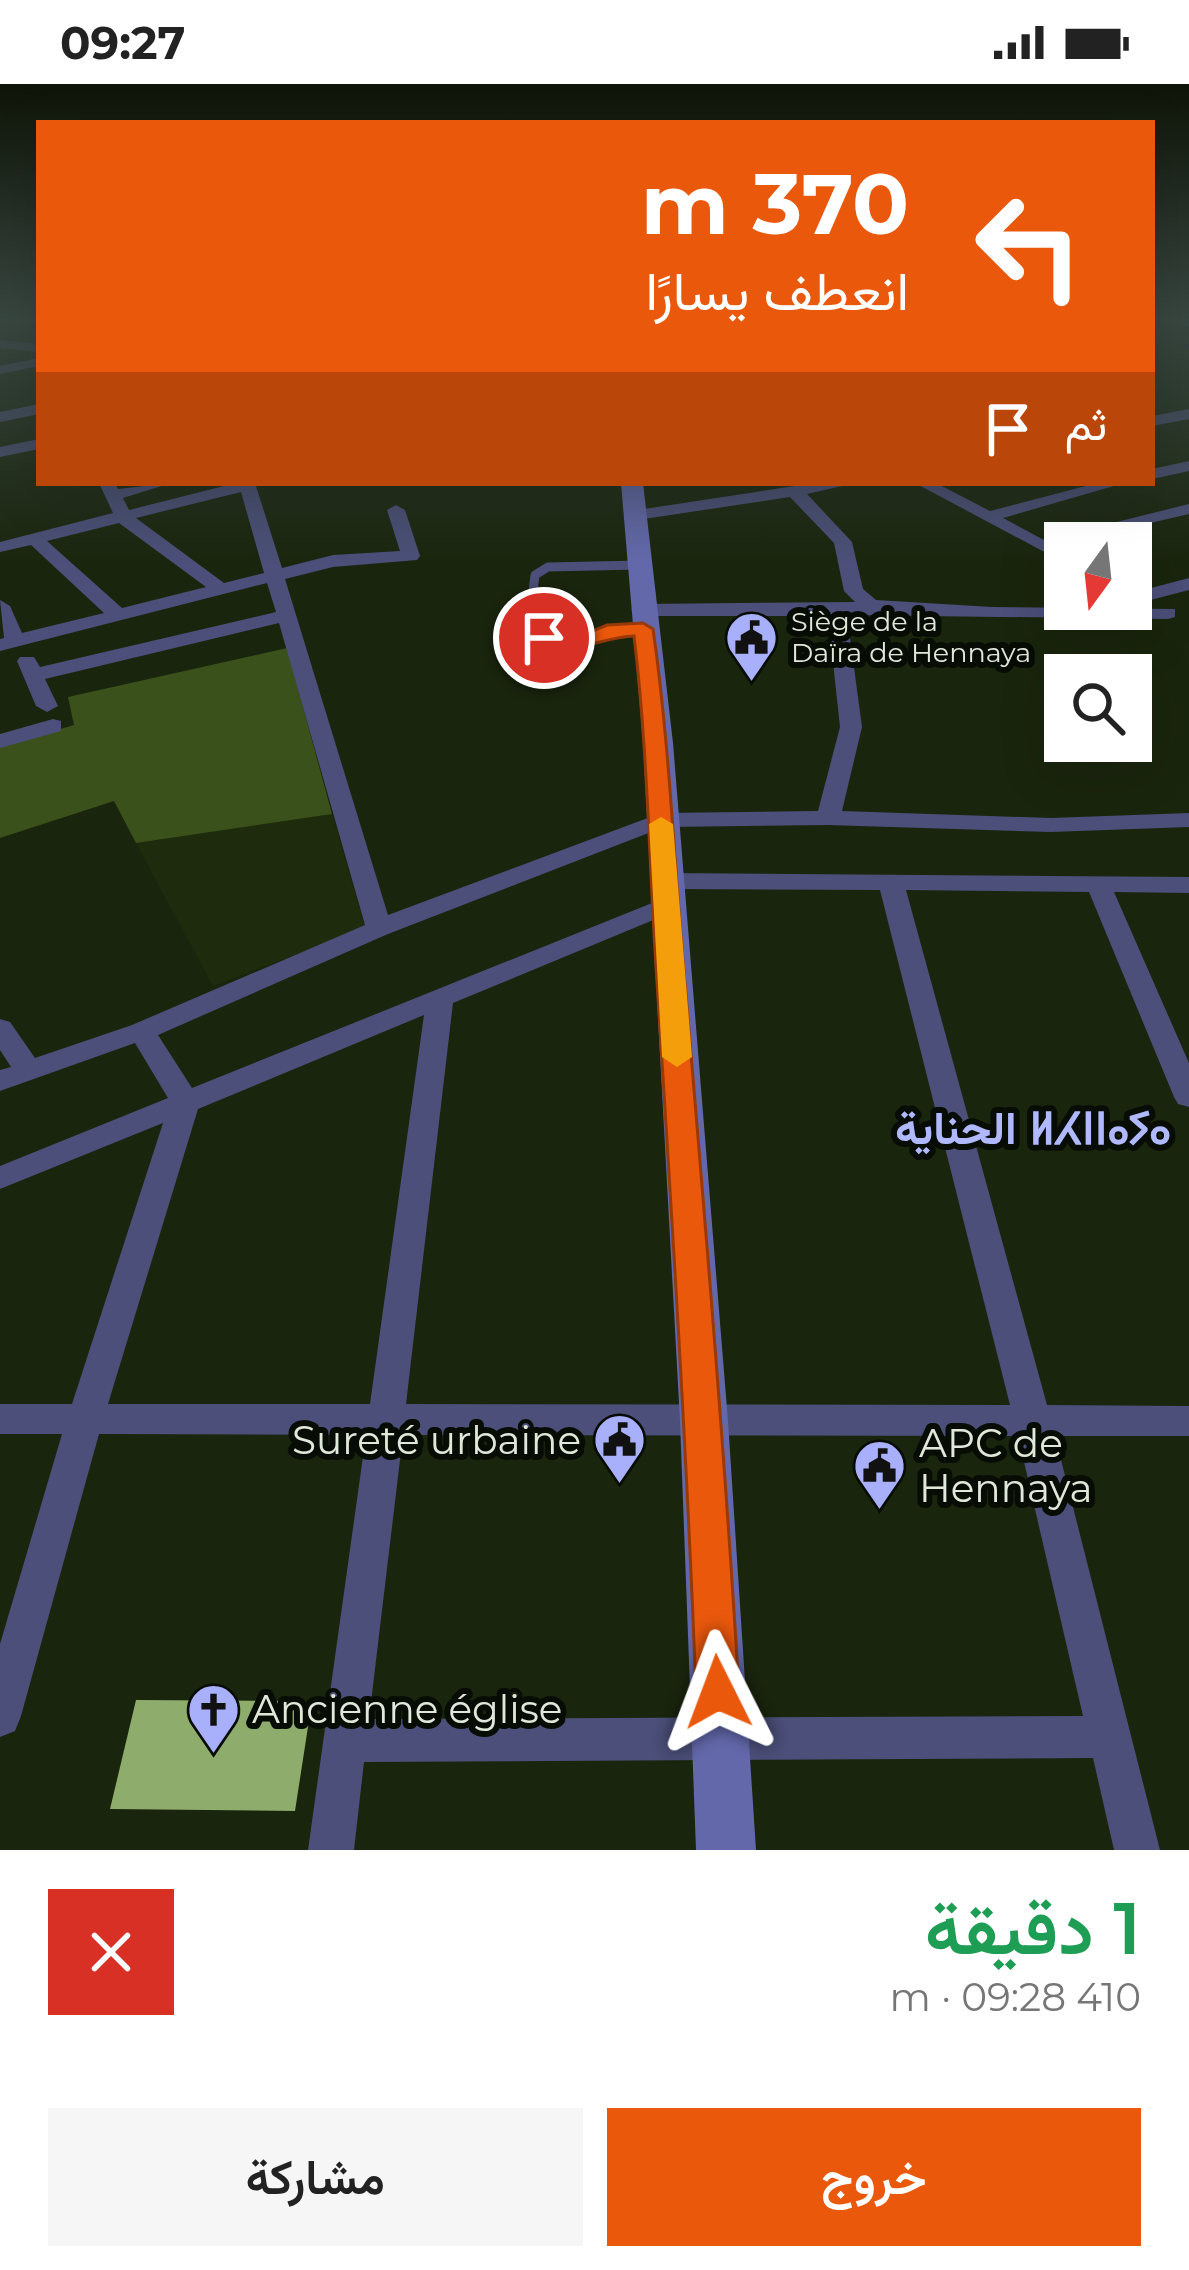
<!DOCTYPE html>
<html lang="ar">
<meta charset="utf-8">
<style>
:root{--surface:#fff;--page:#f6f6f6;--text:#222;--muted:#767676;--accent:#ea580c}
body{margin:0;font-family:Montserrat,Vazirmatn,"Noto Sans Tifinagh",sans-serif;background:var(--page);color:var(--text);direction:rtl;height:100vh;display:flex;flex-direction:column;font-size:45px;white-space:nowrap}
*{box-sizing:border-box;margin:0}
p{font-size:39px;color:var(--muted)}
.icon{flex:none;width:66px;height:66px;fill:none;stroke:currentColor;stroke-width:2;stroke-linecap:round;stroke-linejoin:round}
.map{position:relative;height:1766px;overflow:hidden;direction:ltr}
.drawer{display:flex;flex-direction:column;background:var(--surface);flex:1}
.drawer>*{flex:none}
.top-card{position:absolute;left:36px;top:36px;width:1119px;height:366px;border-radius:0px;box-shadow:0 12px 48px #0002;direction:rtl;background:#ea580c;color:#fff;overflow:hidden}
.needle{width:78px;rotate:195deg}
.fabs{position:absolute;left:1044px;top:438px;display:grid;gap:24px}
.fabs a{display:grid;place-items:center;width:108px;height:108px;border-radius:0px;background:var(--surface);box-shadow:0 12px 48px #0002;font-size:60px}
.pin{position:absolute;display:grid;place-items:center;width:102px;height:102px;color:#fff;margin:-51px;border:6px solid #fff;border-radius:50%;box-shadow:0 3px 12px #0007}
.me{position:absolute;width:132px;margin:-66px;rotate:357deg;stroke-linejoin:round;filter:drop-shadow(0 0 9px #0008)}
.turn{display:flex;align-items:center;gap:42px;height:252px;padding:0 48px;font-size:54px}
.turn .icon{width:156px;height:156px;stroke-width:2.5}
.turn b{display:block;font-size:84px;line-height:102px}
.then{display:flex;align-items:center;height:114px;padding:0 48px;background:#0003;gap:24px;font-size:45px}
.round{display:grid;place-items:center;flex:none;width:126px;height:126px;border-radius:0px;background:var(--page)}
.head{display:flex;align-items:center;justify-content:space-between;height:204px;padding:0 48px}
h1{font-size:72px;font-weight:600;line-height:90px;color:#1e9e55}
.primary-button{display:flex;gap:24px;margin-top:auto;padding:24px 48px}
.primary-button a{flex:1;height:138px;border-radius:0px;background:var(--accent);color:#fff;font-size:48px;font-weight:600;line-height:138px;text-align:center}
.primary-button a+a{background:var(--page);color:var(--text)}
.status{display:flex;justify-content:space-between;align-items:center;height:84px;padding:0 60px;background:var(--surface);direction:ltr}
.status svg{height:33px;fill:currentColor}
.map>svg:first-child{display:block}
</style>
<div class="status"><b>09:27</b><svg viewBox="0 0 49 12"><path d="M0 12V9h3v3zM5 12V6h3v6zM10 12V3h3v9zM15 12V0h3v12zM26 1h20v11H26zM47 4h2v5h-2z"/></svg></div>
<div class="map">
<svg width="1189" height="1766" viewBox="0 0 1189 1766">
<rect width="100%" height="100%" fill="#1a250d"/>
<path fill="#1e2c0d" d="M332,730L365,844L213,902L136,759Z"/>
<path fill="#3a511b" d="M287,564L332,730L136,759L114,717L0,754V663L74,641L68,613Z"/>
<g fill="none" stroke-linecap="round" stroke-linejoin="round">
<path stroke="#0c0538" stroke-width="4.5" d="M1184,262L1189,263"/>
</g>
<path fill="#8eac6c" d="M136,1616L312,1617L295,1727L110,1725Z"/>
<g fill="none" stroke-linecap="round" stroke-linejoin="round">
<path stroke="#4b4f79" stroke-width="9" d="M639,481L548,483L535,491L533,507L544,554L581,557L643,545"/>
<path fill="#4b4f79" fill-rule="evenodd" d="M0,233H39V241L0,238Z
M0,256L39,260V268L0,264Z
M39,274V282L0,290V282Z
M39,320V330L0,338V328Z
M1189,325V335L1152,342V332Z
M39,355V365L0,373V363Z
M1189,377V387L1152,395V385Z
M99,399H115L118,405L171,399L123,414L129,426L236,399H255L282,484L333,471L400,467L387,426L396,421L405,426L420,472L417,476L333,483L285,495L388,831L661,729L818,727L840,643L828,532H641L631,526L641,520L855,518L844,507L834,459L790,413L637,436L631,435V427L814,399H855L807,410L852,458L863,505L876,516L992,523L1175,525V533L1168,535L847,531L862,643L842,727L1051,734L1189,729V743L1051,748L828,741L664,743L388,850L158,951L192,1004L657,817H675L679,822L675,827L453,919L406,1320L1010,1321L880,806L665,805L652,797L665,789L1189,793V809L1114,808L1189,979V1023L1178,1020L1174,1013L1089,808L906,806L1047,1321L1189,1322V1352H1055L1160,1766H1114L1093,1674L364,1678L354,1766H308L366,1351L99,1350L21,1632L15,1647L0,1653V1560L62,1350H0V1320H72L163,1039L0,1105V1082L168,1014L135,959L0,1007V986L11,983L0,966V935L10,938L35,974L132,941L365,841L279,539L45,595L58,622L47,628L36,622L17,577L20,573H34L40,583L276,528L267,499L0,567V555L4,554L0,516L10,522L22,549L104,529L31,461L0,468V458L113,429ZM241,408L264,489L224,499L136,434ZM119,439L206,503L122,524L47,457ZM424,931L370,1320H108L198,1025ZM403,1351L1018,1352L1083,1632L369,1635Z
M915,399H936L990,427L1097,399H1124L1003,434L1044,456L1189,420V430L1065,459L1058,463L1065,467V479Z
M1189,494V506L1139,519L1131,515L1132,509Z
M53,635L61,637V647L0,664V650Z"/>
<path fill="#6368ab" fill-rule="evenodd" d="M621,399H643L673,659L728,1337L756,1766H696L680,1337L643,659Z"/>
<path fill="#7e84e4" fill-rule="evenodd" d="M1165,233H1189V242L1168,237Z"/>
</g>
<linearGradient id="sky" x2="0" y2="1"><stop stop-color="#0e1407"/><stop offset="0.49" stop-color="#384640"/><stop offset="1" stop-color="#384640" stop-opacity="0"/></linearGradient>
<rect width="1189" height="480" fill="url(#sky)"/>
<path fill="#ea580c" stroke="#983908" stroke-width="3" d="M643,539L653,545C670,663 674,781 685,899C705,1135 725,1371 739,1608L733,1623L718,1629L702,1623L696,1608C687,1371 672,1134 657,898C649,782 648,667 634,552C598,553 567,577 534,554L544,548L576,554L607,541Z"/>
<path fill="#f59e0b" d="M661,733L673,740L692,973L677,983L662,973L649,740Z"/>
<defs>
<symbol id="civic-pin" viewBox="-11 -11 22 30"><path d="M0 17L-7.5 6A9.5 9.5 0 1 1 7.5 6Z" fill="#a8b0fc" stroke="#070c04"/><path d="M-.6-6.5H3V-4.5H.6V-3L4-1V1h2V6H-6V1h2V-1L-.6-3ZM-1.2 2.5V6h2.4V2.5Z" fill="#111"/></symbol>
<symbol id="church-pin" viewBox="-11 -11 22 30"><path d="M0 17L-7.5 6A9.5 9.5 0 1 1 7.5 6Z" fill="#a8b0fc" stroke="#070c04"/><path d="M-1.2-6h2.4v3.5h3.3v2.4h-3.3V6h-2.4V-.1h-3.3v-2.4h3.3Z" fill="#111"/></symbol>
</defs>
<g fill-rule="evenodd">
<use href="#civic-pin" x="722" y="524" width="59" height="81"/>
<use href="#civic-pin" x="590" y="1326" width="59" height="81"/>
<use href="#civic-pin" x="850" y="1352" width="59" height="81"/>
<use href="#church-pin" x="184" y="1596" width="59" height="81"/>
</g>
<g text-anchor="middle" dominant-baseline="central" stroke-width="12" stroke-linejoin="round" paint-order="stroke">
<g font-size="27" fill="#e0e8d9" stroke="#070c04" text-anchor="start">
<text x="791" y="537">Siège de la<tspan x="791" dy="31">Daïra de Hennaya</tspan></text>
</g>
<g font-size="39" fill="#e0e8d9" stroke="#070c04" text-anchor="start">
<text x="581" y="1356" text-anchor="end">Sureté urbaine</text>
<text x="919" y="1359">APC de<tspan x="919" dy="45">Hennaya</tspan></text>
<text x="252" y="1625">Ancienne église</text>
</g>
<g font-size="45" font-weight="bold" fill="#b0b9ff" stroke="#070c04">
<text x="1033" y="1043">الحناية ⵍⵃⵏⵏⴰⵢⴰ</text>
</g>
</g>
</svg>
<div class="fabs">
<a><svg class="needle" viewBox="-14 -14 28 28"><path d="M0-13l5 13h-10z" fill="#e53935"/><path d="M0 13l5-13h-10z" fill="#767676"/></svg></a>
<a><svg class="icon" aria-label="search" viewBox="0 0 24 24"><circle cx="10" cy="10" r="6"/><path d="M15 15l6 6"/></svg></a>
</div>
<div class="pin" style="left:544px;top:554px;background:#d93025"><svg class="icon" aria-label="arrive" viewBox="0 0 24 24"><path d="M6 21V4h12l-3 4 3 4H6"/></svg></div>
<svg class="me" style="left:718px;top:1608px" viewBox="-20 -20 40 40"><path d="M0-17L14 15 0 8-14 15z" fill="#ea580c" stroke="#fff" stroke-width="4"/></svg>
<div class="top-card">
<div class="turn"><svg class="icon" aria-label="left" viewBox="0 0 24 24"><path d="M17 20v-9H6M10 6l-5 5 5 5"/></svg><div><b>370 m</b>انعطف يسارًا</div></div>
<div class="then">ثم<svg class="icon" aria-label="arrive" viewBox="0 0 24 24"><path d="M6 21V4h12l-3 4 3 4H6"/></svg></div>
</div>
</div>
<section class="drawer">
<div class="head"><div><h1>1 دقيقة</h1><p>410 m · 09:28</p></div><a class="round" style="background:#d93025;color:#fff"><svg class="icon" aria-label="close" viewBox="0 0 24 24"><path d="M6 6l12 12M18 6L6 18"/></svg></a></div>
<div class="primary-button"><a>خروج</a><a>مشاركة</a></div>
</section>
